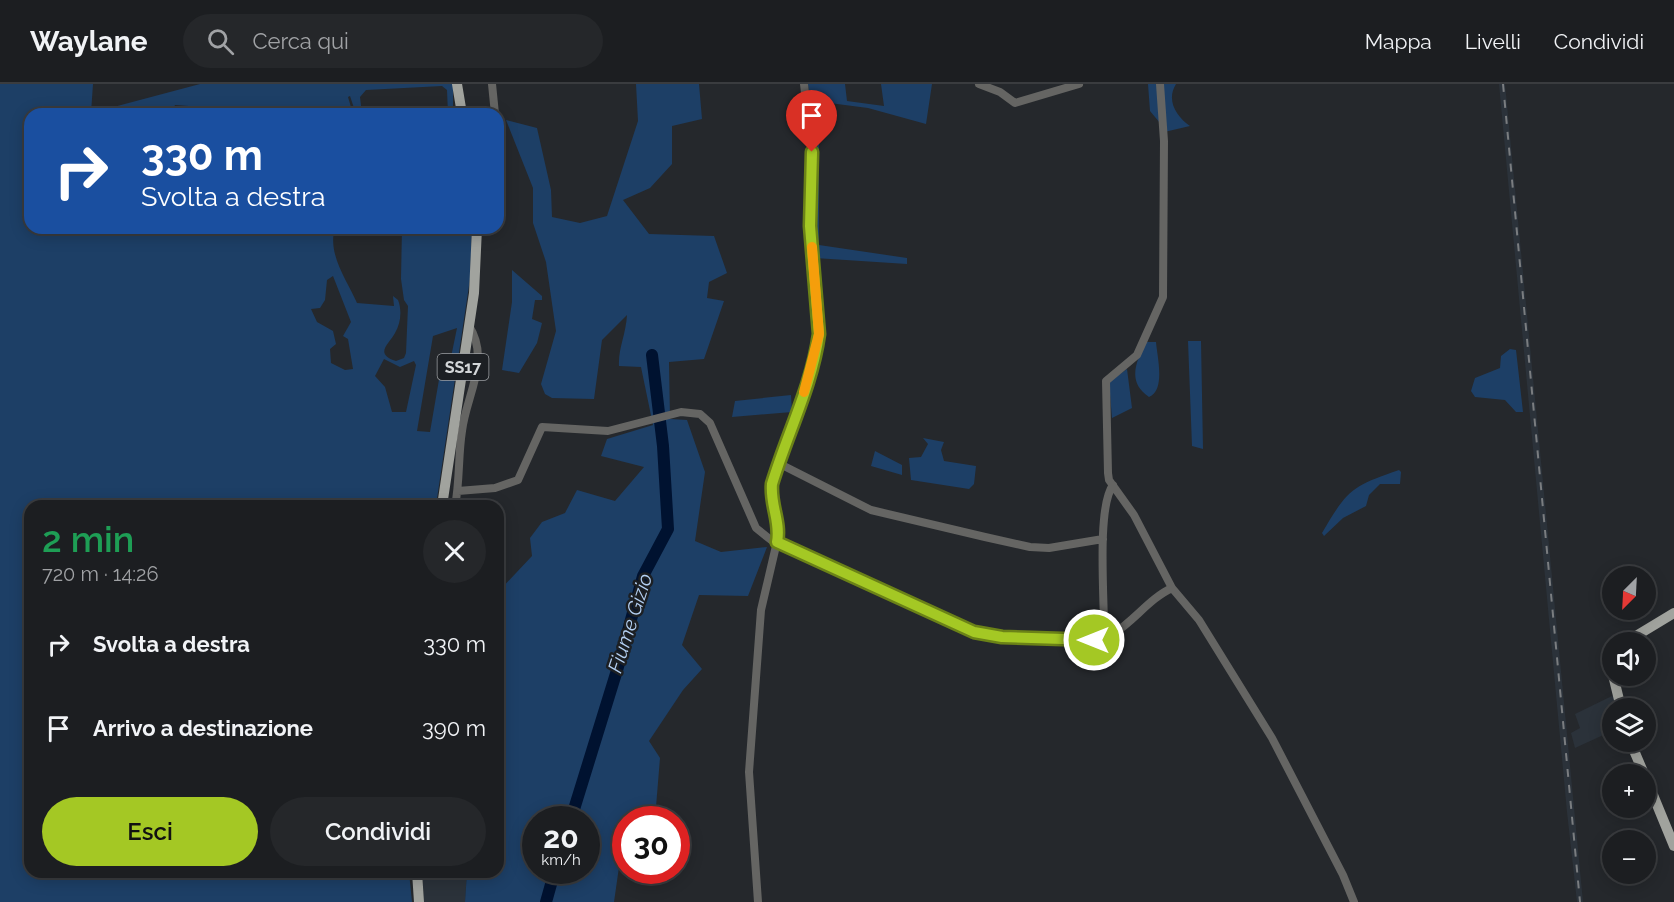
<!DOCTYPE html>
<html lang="it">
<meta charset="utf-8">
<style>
:root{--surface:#1c1e21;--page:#25272a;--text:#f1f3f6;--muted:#a0a2a5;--line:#3a3c3f;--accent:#a4c824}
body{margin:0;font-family:Raleway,sans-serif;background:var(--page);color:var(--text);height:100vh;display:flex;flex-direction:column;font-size:22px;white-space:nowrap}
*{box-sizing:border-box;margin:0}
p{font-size:20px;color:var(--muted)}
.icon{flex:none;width:33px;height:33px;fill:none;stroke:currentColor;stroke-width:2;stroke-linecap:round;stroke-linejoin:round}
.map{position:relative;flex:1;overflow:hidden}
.drawer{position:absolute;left:24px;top:416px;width:480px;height:378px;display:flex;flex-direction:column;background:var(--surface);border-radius:18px;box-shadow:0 3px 15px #0003,0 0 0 2px var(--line)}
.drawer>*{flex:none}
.hud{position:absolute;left:24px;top:24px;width:480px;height:126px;border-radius:18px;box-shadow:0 3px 15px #0003,0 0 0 2px var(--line);background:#1a4fa0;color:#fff;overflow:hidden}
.needle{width:39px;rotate:204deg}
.buttons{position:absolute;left:1602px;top:482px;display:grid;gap:12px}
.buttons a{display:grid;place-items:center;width:54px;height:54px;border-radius:50%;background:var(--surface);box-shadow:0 3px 15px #0003,0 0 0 2px var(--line);font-size:30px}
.speed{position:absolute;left:522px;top:722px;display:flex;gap:12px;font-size:30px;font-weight:700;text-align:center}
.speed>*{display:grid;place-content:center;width:78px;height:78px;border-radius:50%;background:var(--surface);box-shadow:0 3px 15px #0003,0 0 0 2px var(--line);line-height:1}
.speed small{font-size:15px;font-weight:400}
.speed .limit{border:9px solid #d22;background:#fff;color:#111}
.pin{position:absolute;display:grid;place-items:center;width:51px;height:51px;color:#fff;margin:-62px -26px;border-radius:50% 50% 50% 0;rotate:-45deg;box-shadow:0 0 6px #0007}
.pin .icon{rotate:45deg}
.me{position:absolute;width:66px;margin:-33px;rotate:270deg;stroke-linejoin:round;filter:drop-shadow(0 0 4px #0008)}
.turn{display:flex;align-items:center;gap:21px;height:126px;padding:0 18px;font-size:27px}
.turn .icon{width:78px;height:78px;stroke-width:2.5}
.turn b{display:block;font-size:42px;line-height:51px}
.round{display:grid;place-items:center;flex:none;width:63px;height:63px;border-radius:32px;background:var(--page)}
.headline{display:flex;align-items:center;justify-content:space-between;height:102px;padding:0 18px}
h1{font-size:36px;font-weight:600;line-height:45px;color:#1e9e55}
.primary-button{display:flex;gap:12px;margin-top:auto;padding:12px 18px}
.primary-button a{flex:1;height:69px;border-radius:36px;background:var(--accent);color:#111;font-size:24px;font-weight:600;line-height:69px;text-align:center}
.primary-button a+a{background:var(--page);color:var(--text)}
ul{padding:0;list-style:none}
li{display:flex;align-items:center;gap:18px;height:84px;padding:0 18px}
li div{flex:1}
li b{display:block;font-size:22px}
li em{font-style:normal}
header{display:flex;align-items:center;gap:36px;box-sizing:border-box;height:84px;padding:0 30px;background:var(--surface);border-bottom:2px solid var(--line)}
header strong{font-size:28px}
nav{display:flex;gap:33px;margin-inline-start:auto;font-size:21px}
.search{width:420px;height:54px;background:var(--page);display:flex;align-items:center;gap:15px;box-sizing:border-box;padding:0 21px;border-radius:33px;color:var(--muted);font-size:22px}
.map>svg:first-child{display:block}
</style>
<header>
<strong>Waylane</strong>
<div class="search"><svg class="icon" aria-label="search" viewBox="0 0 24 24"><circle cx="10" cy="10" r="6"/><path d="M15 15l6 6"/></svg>Cerca qui</div>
<nav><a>Mappa</a><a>Livelli</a><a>Condividi</a></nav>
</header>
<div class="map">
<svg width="1674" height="818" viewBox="0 0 1674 818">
<rect width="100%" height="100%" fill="#25282c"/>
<path fill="#2b323a" d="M1499,0H1505L1583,818H1577L1567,728Z
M1614,611L1617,624H1612V647L1575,664L1571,649L1580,644L1575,630Z
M422,788H467L465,818H424Z"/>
<path fill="#1d3f66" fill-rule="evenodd" d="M0,0H93L91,29L200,0H453V30H448L447,6L442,2L366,6L360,13L362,30H356L350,12L348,13L353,30H312L310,24L284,30H203L202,23L175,21L171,30H30V144H335C327,170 347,196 357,219L394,222L393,212L398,216C402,226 401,239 395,249C390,259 373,270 396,277L404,274L406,269L408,222L404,216L401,195L402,144H472L470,195L436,421L30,422V788H409L412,818H0ZM333,192L351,238L343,252L348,255L353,285L345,286L331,279L330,265L336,260L333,247L317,238L311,225L320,224L325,216L327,196ZM457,244L449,283L441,284L430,348L417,347L433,252ZM384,275L400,283L414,277L416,281L406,328H392L385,303L375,292Z
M636,0H699L702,35L672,42V80L650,104L623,116L649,150L714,152L727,189L709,198L707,214L724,217L704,275L669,278L670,335L687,336L705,388L695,457L721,468L767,463L748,512L699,511L682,561L702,585L683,606L649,657L660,674L655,735H626L625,762H622L614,818H465L467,788H498V508L532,472L530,454L542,438L565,429L577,406L615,417L644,383L601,372L607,355L653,341L641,283L619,282C618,265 626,250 627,231L602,256L594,315L552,314L545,310L541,300L556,247L546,178L533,139V104L506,36L537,44L551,106L552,133L580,139L607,132L638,37ZM536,735H586V786H536Z
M808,0H845L847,17L884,22L881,0H932L926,40L868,24L814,17L819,48V161L907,174V180L815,174L814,50Z
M1148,0H1176C1166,16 1176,32 1190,42L1160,49V39L1150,27Z
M512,186L542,212V216H535L532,235L542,239L537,259L519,289L502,286L512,218Z
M1188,257H1201L1203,365L1192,362Z
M1145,258H1156C1157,272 1166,306 1149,313C1126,297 1137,278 1145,258Z
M1510,265L1516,266L1523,328H1516L1505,316L1475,313L1471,307L1475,294L1500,284L1501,272Z
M1127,285L1132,324L1112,334L1109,298Z
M791,311L792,328L732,333L735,317Z
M923,354L944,358L941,366L944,377L976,382L974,400L969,405L911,396L909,374L921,373L928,360Z
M875,367L902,381V391L871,382Z
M1399,386L1401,388L1400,400H1380L1369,411L1366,422L1343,434L1324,452L1322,449C1347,406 1352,402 1399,386Z"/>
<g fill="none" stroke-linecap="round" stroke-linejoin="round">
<path stroke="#001230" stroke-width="8" d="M413,422V420"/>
<path stroke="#001230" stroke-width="12" d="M571,735L618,583L643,492L668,445L663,362L652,271
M546,818L555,786"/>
<path stroke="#656563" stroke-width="8" d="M492,0L495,30
M979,0L1000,8L1015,19L1079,0
M1160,0L1164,57L1163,213L1137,271L1106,297L1108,389L1109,396L1134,431L1172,504L1199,536L1272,654L1343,791L1354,818
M778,379L871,426L985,453L1030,463L1049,464L1103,455
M458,407L495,404L518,396L542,343L608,347L681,328L700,330L710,339L756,444L771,456L974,548C1002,555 1089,564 1113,550C1134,537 1150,514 1172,504
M455,422C460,397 458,372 462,347C466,312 491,276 469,242
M1104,554C1105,521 1096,424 1113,401
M758,818L749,688L761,526L779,449L771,411L772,400C787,350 812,302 819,250L810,142L812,68L804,0"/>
<path stroke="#a1a39e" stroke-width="10" d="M457,0L462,30
M442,422L474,209L477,144
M1626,558L1674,529
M1613,591L1621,624
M1630,657L1644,690
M1646,694L1674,762
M417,788L419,818"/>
<path stroke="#7a7d80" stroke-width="2" stroke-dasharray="8 8" stroke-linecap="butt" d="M1503,0L1580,818"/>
</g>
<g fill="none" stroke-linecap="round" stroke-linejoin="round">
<defs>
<path id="route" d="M812,68L810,142L819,250C812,302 787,350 772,400C770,421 781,438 777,458L974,548L1002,553L1094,556"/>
</defs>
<use href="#route" stroke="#6b8217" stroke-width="15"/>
<use href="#route" stroke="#a4c824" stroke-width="10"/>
<path stroke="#f59e0b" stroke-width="10" d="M804,308L819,250L812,163"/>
</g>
<g text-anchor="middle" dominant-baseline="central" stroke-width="5" stroke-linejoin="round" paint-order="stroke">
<rect fill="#1c1f23" stroke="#9c9fa2" stroke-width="1.5" x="437.5" y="270" width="51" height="26" rx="4.5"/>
<g font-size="16" font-weight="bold" fill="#d3d6d8">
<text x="463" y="283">SS17</text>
</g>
<g font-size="20" font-style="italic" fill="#b4d0f3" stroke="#1c1f23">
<text transform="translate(630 539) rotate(-72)">Fiume Gizio</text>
</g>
</g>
</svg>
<div class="buttons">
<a><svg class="needle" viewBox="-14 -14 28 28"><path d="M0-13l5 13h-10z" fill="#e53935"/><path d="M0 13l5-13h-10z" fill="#a0a2a5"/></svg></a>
<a><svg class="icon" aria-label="sound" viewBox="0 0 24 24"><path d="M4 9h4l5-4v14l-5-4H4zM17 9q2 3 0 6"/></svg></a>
<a><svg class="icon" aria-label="layers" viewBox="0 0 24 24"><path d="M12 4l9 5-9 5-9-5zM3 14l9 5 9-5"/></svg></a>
<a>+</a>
<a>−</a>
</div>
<div class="speed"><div>20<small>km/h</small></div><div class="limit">30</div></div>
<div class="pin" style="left:812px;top:68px;background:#d93025"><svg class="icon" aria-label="arrive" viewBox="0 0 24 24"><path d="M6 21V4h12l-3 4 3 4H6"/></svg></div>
<svg class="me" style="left:1094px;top:556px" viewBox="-20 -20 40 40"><circle r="17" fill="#a4c824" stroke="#fff" stroke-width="3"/><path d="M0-11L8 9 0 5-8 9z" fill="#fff"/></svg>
<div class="hud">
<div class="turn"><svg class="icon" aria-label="right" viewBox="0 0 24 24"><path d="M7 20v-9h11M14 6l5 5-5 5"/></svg><div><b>330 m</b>Svolta a destra</div></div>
</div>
<section class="drawer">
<div class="headline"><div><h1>2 min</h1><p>720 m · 14:26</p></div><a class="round"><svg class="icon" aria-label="close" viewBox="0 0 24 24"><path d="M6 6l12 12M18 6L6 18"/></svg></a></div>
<ul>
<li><svg class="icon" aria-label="right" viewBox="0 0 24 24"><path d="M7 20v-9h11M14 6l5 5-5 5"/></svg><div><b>Svolta a destra</b></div><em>330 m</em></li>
<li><svg class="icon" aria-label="arrive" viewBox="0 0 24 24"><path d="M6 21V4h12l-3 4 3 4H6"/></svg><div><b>Arrivo a destinazione</b></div><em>390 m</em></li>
</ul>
<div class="primary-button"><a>Esci</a><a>Condividi</a></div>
</section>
</div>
